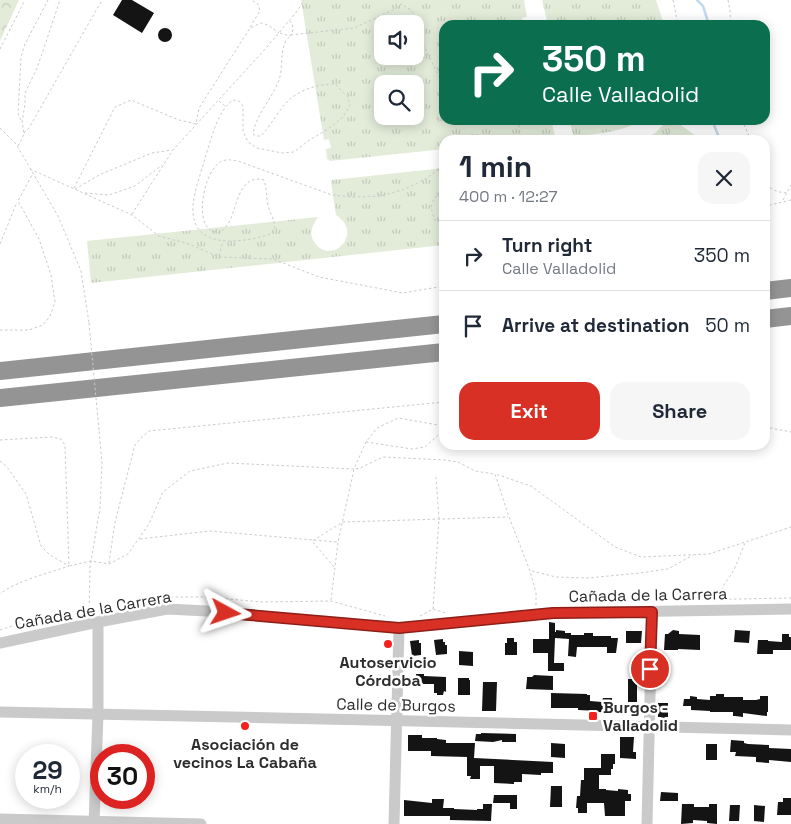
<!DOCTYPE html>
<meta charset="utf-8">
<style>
:root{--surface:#fff;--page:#f6f6f7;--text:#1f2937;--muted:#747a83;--line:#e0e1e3;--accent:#d93025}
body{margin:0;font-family:"Space Grotesk",sans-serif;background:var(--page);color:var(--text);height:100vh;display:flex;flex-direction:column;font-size:19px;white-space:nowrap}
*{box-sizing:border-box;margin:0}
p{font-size:16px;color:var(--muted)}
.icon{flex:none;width:28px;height:28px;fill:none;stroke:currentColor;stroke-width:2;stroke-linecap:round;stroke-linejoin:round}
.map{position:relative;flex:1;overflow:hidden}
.sheet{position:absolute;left:439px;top:135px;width:331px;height:315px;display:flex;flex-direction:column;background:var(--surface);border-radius:15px;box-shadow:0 2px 12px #0003}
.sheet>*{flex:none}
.guide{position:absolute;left:439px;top:20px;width:331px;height:105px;border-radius:15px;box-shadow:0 2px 12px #0003;background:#0b6e4f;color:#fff;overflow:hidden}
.controls{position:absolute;left:374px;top:15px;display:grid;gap:10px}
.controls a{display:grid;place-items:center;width:50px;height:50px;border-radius:10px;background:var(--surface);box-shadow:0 2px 12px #0003;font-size:25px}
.speed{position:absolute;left:15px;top:744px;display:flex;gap:10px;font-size:25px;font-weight:700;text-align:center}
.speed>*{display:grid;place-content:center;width:65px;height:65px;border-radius:50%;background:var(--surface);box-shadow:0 2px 12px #0003;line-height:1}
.speed small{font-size:12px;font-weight:400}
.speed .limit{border:8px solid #d22;background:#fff;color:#111}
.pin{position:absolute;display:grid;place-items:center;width:42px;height:42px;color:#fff;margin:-21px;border:2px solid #fff;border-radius:50%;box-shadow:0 1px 5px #0007}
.me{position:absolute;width:55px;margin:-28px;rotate:95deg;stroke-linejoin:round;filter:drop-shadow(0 0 4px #0008)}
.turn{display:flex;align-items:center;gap:18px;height:105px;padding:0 20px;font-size:22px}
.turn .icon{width:65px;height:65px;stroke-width:2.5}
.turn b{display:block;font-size:35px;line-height:42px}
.round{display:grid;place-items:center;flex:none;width:52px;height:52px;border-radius:15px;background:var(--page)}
.overview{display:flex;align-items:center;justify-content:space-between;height:85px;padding:0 20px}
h1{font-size:30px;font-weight:600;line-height:38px}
.cta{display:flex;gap:10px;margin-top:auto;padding:10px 20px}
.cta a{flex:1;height:58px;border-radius:15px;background:var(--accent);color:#fff;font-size:20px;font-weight:600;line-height:58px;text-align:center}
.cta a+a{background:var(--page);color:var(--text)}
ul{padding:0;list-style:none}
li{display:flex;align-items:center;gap:15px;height:70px;padding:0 20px;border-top:1px solid var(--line)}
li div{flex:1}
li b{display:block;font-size:19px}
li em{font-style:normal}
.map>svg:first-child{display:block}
</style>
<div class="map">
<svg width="791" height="824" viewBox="0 0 791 824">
<defs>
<pattern id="grass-tufts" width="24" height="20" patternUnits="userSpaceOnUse" patternTransform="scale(1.25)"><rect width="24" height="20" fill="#e2ecd9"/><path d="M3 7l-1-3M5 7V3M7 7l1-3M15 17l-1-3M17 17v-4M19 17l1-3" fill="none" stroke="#c2cbbb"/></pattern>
<pattern id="forest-crowns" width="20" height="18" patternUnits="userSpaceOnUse" patternTransform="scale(1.25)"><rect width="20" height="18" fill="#e2ecd9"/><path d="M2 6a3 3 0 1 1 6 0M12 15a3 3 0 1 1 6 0" fill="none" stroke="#c2cbbb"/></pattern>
</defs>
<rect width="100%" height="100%" fill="#fff"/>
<path fill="url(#grass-tufts)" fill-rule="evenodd" d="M301,0H524L527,17L522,18L523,25H444V120H551L555,136L552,138L530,140H444V149L330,161L327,159L326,149L331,148L329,139L324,140ZM382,24H415V56H382ZM382,84H415V116H382Z
M542,0H656L664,25H548Z
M575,120H642C622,132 601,133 579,136H575L573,134L570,122Z
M668,120H674L700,139L644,140L655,133Z
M444,168V245L91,283L87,241L318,217C312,226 308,234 315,243C331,266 365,234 336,215L331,182L332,180Z"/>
<path fill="url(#forest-crowns)" d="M0,0H19L0,41Z"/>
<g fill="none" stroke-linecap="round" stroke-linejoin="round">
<path stroke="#c3daee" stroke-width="2.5" d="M697,0L703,6L709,25
M712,120L720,140"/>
</g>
<path fill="#141414" d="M122,0H132L154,13L142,33L113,15Z
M158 35a7 7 0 1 1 14 0a7 7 0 1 1-14 0Z
M549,622L555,623V632H556V630L565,631V633H571V635H584V633H593V636H611V638H618L616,653H607V647H577L576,657L568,656L569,639L555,638L554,663H564V671H548V653H533V639H549Z
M673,630L679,631V634L700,635V650L678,649V650H664L665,634H668Z
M735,630L750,631L749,643L734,642Z
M626,631H642L641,643H626Z
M782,634H789V637H791V650H773V654H757L758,640H768V641L782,642Z
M507,638H514V642H517V655H505V643H507Z
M443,639V642H445V645H447V654L436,655L434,640Z
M419,640V643H421V655L412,656L410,641Z
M459,651L473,652V666L459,665Z
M416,674H424V676L446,677V692L444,691L443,695H437V693H434V684H415Z
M534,675L553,676V690L526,689L527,679V677H532Z
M458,678H469V680H470V695H458Z
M628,679H637V702H628Z
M483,682H497L496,711H482Z
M551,693L587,694V695H590V701L602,702L603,698H612V702L616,703V713L598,712V711L578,710V708H551Z
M716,694H724V697H743V700H756L760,699V696H768V712H767V716L743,713V717L735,716H733V712H710V711L691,710V706H683L684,699H690V696L697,697V699L710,700V696H716Z
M658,703H668V717H665L664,719H662L661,717H658Z
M481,733L516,734V742H502V740L493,742L475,741L476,734H481Z
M408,735H422V738H437V739L446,740V743H475L474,758L553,762V773H541V775L522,774V782H514V784L494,783V766H480V779H470L471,776H467V757L431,756V751H408Z
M620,737H634L633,752H636V759L620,758Z
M731,740L744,741V743L748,744L769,745V748L791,749V762L769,760V763L756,762V757L735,756L736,752H730Z
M551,743L565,744V758L551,757Z
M706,744H717V760H706Z
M601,754H615V764H613V769H611V775H599V789H606V790L618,791V789L628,790V794H631V801H625V816H605L604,803H587V813H578V808H576L577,796H580L581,780H584V768H601Z
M551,786H562V807H550Z
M661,792L678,793V801H660Z
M494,795H517V809H510V803H493Z
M783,798H791V815H777L778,802H783Z
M432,799H444L443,808H454V809L477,810V809H483V804H492L491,821L450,820V816H404V800L432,803Z
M682,804H694V807H709V804H717V824L707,823V821L693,820V823L681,824Z
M730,805H740L739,821H729Z
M754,805L765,806L764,822L754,821Z"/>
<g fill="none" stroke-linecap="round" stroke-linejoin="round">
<path stroke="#cacaca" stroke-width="1" stroke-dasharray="2.5 2.5" stroke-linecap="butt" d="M673,0L678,25
M728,0L730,11L731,25
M250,27L260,11L258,4L251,0
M280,33L290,36C294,30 294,27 290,21
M0,49L25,0
M444,87L424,46L415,16L411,10L401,4L395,9L354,28L291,35C290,37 287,39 286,41C280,51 283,69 279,80C272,99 256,114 253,134L256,136H261C270,126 277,114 285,104C297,90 318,84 335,84L348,97L350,105L343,117L328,129L308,141L294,152L282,153L257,148L248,142L243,131V106L239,101L233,100C217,111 211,140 205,158C201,174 194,190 193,206C190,252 245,243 273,233C278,222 270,216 268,205C266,196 267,190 264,180C238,173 237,210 228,224C226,227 223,230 220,233C218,232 215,232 212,231C193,222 205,168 222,161C227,159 232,160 238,161L332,195L353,197L381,196L402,190L418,183L433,174L444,162
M219,101L225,106
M21,120L18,114L21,57L25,44L48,0
M519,120V140
M742,120L751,140
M0,128L16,144L58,216L81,271L89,323
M24,133L29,128L102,0
M462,140C469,135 477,131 483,140
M666,140L671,120
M18,146L22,139L24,133L22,122L25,104V93L37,68L44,48L60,0
M30,169L132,215L159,236L189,244L219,257L273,259L319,277L403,293L444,286
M765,179C769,190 776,192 787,193
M74,188L115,107L131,100L179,120L196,124L199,108L250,28L261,23L268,25L279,33
M75,189L99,175L152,153L172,150
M444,189C432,199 428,205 435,220L444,224
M85,193L109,195L135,186L162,165
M783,200L791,185
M765,208L770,205L791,200
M132,214L173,150L267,47L298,10L304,0
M0,244L17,202
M219,256L223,241
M0,330H29L43,325L50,316L55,302L51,275L39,239L18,201L32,175
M765,427L791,432
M0,440L52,437L61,439L65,445L69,566L91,561L109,564L128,554L149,524L163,492L190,471L228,463L354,469L366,442L377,428L398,418L444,426
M366,442L412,449L425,447L444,430
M0,461L7,467L26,494L41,546L50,555L69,566C49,573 16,581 0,594
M140,539L210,531L337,542
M109,563L115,522L135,445L141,438L149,431L444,402
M334,567L312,541L343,522L508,517
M532,571L556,577L588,578L640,573L668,569L693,555
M717,599L724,585L734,570L745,543
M331,600L338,542L354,469L360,468L383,457L444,460L458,462L475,471L494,474
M684,600L791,598
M536,605V593L530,571L509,517L495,474L531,486L615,547L641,557L709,554L791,527
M117,608L160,597H206L262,602L331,601L385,616
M433,609L439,519L436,477
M89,613L90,567L100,508L102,463L99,430
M420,616L433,609L446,613
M0,630L27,621L62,619"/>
<path stroke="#cacaca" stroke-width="11" d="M0,643L98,622L167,609L207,611L399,628L553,613L791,609
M0,712C264,719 527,722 791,730
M0,819L201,824
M94,824L98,714V622
M394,824L399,628
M647,824L652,612"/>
<path stroke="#949494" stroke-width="18" d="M765,291L791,288
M765,319L791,316
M0,371L444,324
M0,398L444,352"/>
<path stroke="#cacaca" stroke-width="1" stroke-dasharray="2.5 2.5" stroke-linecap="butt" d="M89,323L99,430"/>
</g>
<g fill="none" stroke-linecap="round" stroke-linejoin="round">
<defs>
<path id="route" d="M226,613L399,628L553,613L652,612L650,669"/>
</defs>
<use href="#route" stroke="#8d1f18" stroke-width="12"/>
<use href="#route" stroke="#d93025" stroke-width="9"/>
</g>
<g fill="#f4221f" stroke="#fff" stroke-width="2">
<circle cx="388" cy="644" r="5"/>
<rect x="588" y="711" width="10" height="10" rx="2.5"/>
<circle cx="245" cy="726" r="5"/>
</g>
<g text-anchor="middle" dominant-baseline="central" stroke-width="5" stroke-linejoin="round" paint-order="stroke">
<g font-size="16" fill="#2d2d2d" stroke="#fff">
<text transform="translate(648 595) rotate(-1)">Cañada de la Carrera</text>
<text transform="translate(93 610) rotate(-10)">Cañada de la Carrera</text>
<text transform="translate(396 705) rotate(1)">Calle de Burgos</text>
</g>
<g font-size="16" font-weight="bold" fill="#2d2d2d" stroke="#fff">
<text x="388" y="662">Autoservicio<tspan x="388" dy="18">Córdoba</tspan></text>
<text x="603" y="707" text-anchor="start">Burgos -<tspan x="603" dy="18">Valladolid</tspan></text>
<text x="245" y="744">Asociación de<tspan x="245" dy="18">vecinos La Cabaña</tspan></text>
</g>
</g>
</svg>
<div class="controls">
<a><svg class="icon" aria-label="sound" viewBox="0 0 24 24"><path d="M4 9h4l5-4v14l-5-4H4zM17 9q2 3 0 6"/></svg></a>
<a><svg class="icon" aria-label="search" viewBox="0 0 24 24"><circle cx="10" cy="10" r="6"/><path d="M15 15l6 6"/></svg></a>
</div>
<div class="speed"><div>29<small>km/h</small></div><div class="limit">30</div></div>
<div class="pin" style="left:650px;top:669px;background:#d93025"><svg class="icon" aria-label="arrive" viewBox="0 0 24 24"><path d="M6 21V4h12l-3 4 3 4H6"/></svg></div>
<svg class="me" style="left:226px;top:613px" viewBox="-20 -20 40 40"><path d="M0-17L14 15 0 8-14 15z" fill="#d93025" stroke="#fff" stroke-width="4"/></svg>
<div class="guide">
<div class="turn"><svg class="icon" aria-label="right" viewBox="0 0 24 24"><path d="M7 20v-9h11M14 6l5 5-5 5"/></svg><div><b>350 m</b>Calle Valladolid</div></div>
</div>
<section class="sheet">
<div class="overview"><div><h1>1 min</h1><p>400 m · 12:27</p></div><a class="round"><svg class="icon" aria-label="close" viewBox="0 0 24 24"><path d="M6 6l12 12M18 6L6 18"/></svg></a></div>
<ul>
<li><svg class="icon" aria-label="right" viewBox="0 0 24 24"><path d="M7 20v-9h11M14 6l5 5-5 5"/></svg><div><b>Turn right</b><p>Calle Valladolid</p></div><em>350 m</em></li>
<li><svg class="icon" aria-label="arrive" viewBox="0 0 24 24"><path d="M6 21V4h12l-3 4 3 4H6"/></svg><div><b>Arrive at destination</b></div><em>50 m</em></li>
</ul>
<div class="cta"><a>Exit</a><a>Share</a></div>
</section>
</div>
